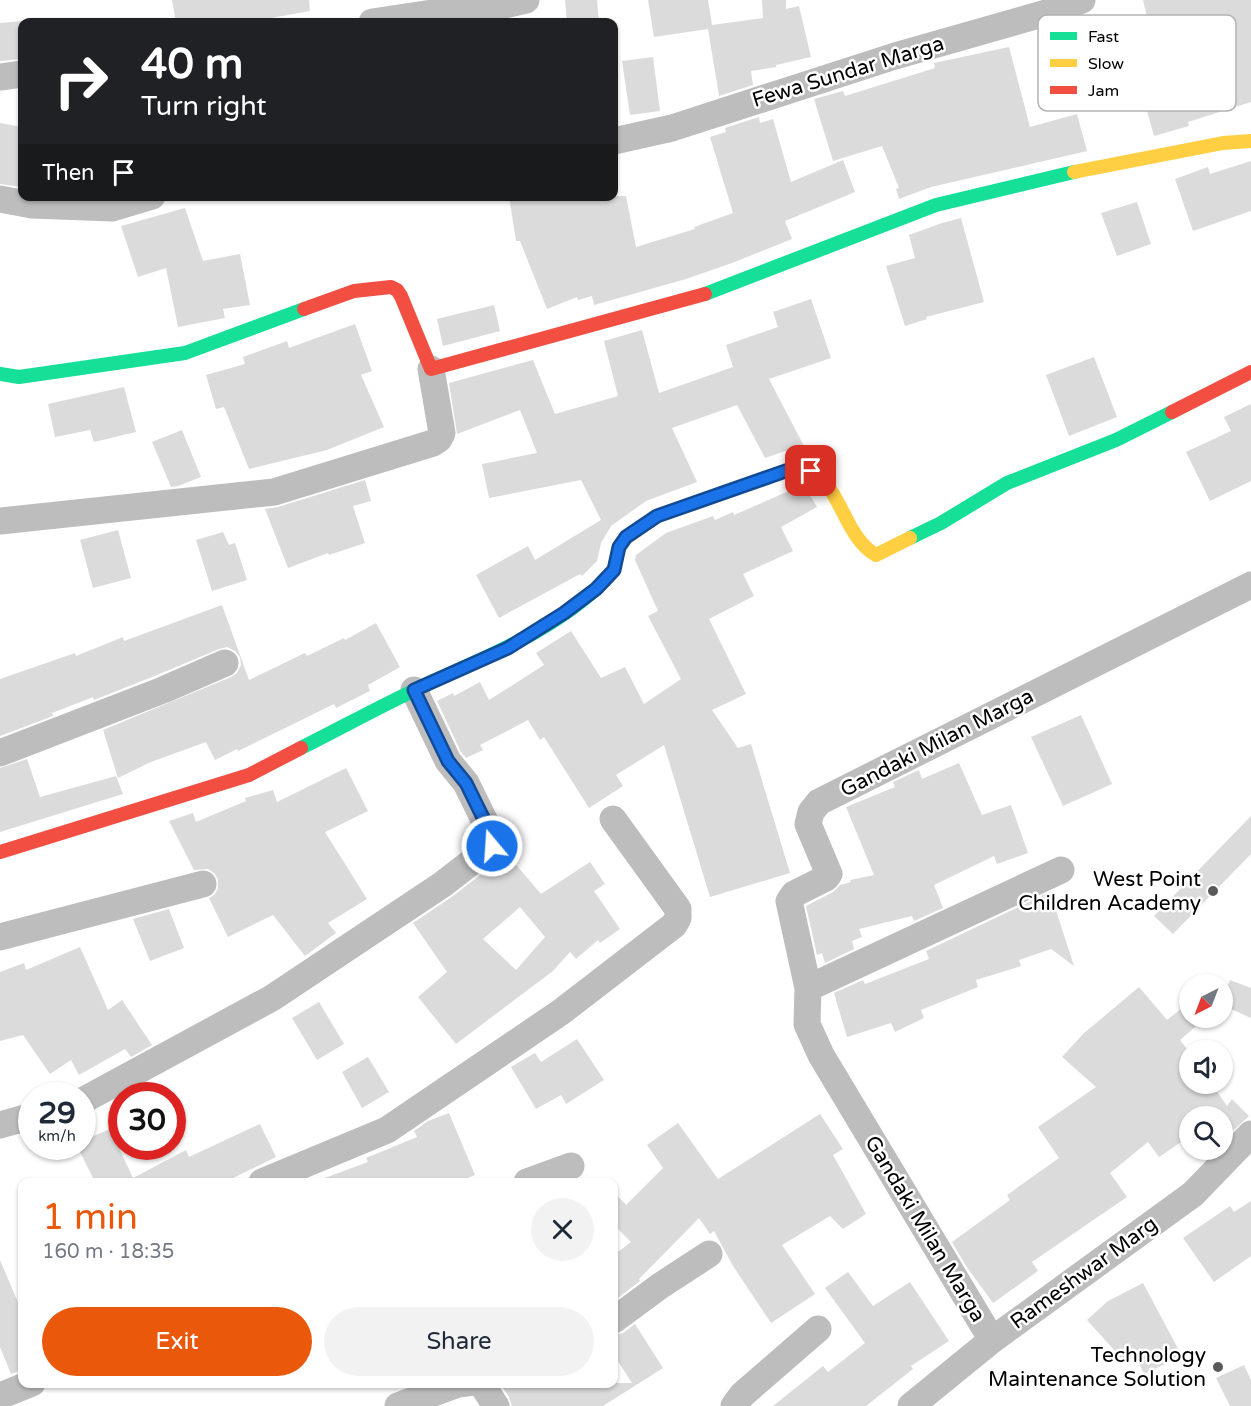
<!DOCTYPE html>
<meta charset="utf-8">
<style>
:root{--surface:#fff;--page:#f2f2f3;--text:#1f2937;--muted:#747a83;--accent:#ea580c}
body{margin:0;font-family:"Varela Round",sans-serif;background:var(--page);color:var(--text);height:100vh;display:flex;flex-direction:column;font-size:22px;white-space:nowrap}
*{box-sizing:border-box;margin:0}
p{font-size:20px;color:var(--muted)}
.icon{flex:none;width:33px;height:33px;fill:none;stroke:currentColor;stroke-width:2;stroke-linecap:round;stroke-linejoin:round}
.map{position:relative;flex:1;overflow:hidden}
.side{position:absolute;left:18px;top:1178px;width:600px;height:210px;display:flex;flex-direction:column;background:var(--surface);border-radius:12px;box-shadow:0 2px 4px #0004}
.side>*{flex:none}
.hud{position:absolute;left:18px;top:18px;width:600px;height:183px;border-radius:12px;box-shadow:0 2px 4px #0004;background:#202124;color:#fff;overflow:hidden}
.needle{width:39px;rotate:222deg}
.tools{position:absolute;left:1179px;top:974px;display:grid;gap:12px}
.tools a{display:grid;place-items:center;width:54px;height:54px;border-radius:50%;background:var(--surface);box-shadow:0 2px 4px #0004;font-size:30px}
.speed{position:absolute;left:18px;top:1082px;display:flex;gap:12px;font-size:30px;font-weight:700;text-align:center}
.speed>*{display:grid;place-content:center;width:78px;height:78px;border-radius:50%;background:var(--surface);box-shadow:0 2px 4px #0004;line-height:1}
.speed small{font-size:15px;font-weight:400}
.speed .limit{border:9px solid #d22;background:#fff;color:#111}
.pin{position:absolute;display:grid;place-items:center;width:51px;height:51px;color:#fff;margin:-26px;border-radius:12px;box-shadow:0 3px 9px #0006}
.me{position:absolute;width:66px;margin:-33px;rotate:342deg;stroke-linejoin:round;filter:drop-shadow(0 0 4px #0008)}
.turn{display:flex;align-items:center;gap:21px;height:126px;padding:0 24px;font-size:27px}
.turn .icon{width:78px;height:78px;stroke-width:2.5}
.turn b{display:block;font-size:42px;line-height:51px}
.then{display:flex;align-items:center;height:57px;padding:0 24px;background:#0003;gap:12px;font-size:22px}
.round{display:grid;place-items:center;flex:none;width:63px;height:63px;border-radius:32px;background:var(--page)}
.headline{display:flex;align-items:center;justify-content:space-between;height:102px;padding:0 24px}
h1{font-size:36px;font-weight:600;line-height:45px;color:var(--accent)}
.cta{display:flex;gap:12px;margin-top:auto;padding:12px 24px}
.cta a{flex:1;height:69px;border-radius:36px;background:var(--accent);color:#fff;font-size:24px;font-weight:600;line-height:69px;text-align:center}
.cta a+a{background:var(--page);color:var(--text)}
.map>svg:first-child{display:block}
</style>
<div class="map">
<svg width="1251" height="1406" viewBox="0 0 1251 1406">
<rect width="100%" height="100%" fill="#fff"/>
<path fill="#dbdbdb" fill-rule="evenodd" d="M172,0H309L310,11L249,22H176Z
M565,0H597L599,22H567Z
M648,0H708L712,25L763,18L762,0H786V9L799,6L811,57L776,65V67L751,71L753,85L719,96L708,29L654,37Z
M1143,0H1251V102L1188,122L1189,126L1154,136L1140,86L1162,80Z
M22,21V59L0,61V23Z
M1009,47L1030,127L1077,114L1087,151L931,187L899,199L896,189L899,188L882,146L833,161L814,99L843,91L845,96L935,68L934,63Z
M653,57L660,111L630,115L622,61Z
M759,117L760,123L773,119L791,182L843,160L855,192L785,221L792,239L732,263L686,279L594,305L592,296L578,300L577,297L547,309L520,241H516L509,196H626L636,247L695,229L694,227L733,213L710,137L726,132L725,128Z
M0,123L22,127V187L0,184Z
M1251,161V211L1193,231L1175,179L1208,167L1210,174Z
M1137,202L1151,244L1117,256L1101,213Z
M185,208L203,261L240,254L250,305L223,309L225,318L178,327L166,268L138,277L121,226Z
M961,218L984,302L926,317L927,319L905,326L886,266L915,258L909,235L942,223Z
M811,299L831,358L769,379L805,448L791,449L765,458L737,405L672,428L697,482L646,501L611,526L601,543L597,561L582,576L580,574L499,618L476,575L528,546L535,560L601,520L581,480L489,498L482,464L537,453L520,410L457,434L449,383L533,360L555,414L618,396L604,341L642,330L659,393L733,367L726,345L778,327L773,312Z
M494,305L500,331L443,346L437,319Z
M355,324L372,371L361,375L384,427L327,450L249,469L224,407L216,409L206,375L245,364L243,357L287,341L289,348Z
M1094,357L1117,417L1069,436L1046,375Z
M124,387L136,432L94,442L90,430L55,437L48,404Z
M1251,404V481L1210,501L1186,452L1231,431L1224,417Z
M182,430L201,477L178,486L171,487L152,442Z
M365,480L371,501L353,506L365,543L329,555L328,553L288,568L265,509L278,507Z
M798,487L811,497L817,507L781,527L793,551L743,574L754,596L709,619L746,694L712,710L738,748L751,744L790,873L710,897L664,745L616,775L623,786L589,808L544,737L540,740L528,720L480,745L483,750L466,758L461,752L437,701L453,693L454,696L480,682L489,700L544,665L536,653L571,631L601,678L625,667L644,704L681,679L648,616L658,611L635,560L636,555L666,533L713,516L715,520L733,512L734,515Z
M118,530L131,578L93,588L80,540Z
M223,532L229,545L235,543L247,580L212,591L196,540Z
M222,605L249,680L305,653L307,656L344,638L345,640L376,623L400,667L368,685L370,691L336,708L334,704L238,751L237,749L215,760L206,742L151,762L118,778L103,730L231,677L237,673L241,665L240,657L235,651L227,647L219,649L157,675L94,700L93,697L52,713L53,716L0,736V679L75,653L76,656L123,637L124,641Z
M1081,715L1112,784L1063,806L1031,737Z
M27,759L40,797L116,776L123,794L0,832V768Z
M959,763L982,815L1011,805L1028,853L997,864L994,856L934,885L943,908L914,921L912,916L859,929L862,937L852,941L854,949L825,963L822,953L817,955L806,906L833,892L840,885L851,882L850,880L874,875L846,807L895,787L893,782L919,770L922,779Z
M346,768L368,811L325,832L367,899L328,923L336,933L305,956L273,915L228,937L209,898L214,895L218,889V879L214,873L208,869L194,870L169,821L193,813L196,822L246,801L245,798L273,790L277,802Z
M1251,816V854L1173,934L1154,916Z
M506,853L541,894L590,862L605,884L594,891L620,929L600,943L598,940L576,959L570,952L553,971L456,1044L418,997L447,972L413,923L453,896L502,858ZM520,907L545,937L516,970L483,939Z
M1050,892L1074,966L1051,949L1019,960L1021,966L976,980L978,987L921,1010L924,1018L895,1032L891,1023L847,1037L834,993L863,980L865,984L929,959L926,951Z
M169,909L184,948L150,961L133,919Z
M80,947L108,1010L122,1000L152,1045L131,1057L125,1049L79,1075L71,1060L50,1074L23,1035L0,1041V972L24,963L26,970Z
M1230,980L1251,988V1018L1222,1005V999Z
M1139,987L1167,1020L1187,1004L1190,1008V1017H1197L1201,1022L1180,1040L1190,1053V1083H1211L1227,1106L1232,1099L1249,1116L1222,1141V1116H1190V1136L1159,1157L1148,1142L1110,1173L1127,1197L1032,1262L1038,1271L993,1303L966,1266L952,1242L1010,1200L1007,1195L1059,1158L1038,1127L1096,1087L1062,1057L1083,1034Z
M319,1002L344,1044L317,1060L292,1018Z
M577,1039L604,1080L566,1104L561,1095L536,1109L511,1067L535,1053L541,1062Z
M368,1057L389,1092L362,1108L342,1072Z
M449,1113L475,1175L457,1182H322V1179L368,1162L366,1158L417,1137L414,1131L428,1121Z
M820,1114L843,1149L833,1155L866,1214L843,1229L830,1216L782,1245L815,1294L771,1323L733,1266L714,1231L710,1234L699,1218L639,1279L640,1281L614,1301V1255L631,1242L614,1225V1192L626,1205L663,1168L647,1145L678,1123L718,1179Z
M260,1124L276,1157L225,1182H95L77,1146H82V1141L110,1129L133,1178L186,1150L189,1157Z
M1251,1201V1256L1214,1282L1183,1238L1230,1206L1234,1212Z
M0,1260L22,1312V1370L11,1374L0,1347Z
M848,1272L873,1306L910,1282L949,1341L911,1366L913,1369L866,1406H773L823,1366L828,1372L865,1343L825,1288Z
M1143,1283L1182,1356L1144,1374L1134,1352L1124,1361L1087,1320L1108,1301Z
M635,1324L663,1368L603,1406H512L509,1397L500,1383H632L614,1355V1335L623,1333Z
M1244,1365L1251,1380V1406H1230L1216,1378Z"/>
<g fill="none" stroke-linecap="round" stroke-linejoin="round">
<path stroke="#bdbdbd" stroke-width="27" d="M372,22L453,10H482L526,0
M0,77L22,74
M614,141L672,128L895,56L1046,13L1082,0
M0,199L32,205L112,208L152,196
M0,521L274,492L433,443L439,439L442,433L431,369
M0,753L163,690L225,663
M0,937L203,884
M808,988L1061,870
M82,1101L272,998L443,884L492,846L494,840L466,783L448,761L414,690
M0,1125L32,1116
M262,1182L387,1130L561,1012L674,925L678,918V909L613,819
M527,1182L571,1166
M614,1320L660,1286L709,1254
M992,1340L821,1055L807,1024L808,988L789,901L794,894L826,878L829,874L808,824L811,812L819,802L1251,585
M481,1383L496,1406
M0,1396L32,1383
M398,1406L458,1384L467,1383
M734,1406L742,1395L818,1329
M911,1406L992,1340L1193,1194L1251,1134"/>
<path stroke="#16e098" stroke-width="14" d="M705,294L936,205L1074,172
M0,374L19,377L185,353L304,309
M910,538L941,523L1007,483L1116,440L1172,412
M301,748C339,729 377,708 415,690C477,660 555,632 604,581"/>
<path stroke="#ffcf43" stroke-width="14" d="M1074,172L1223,143L1251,141
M604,581L614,570L619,547L626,538L657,516L797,467C801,468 807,469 811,471C841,487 845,538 876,555L910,538"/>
<path stroke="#f24e42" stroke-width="14" d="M304,309L354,291L391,287L397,290L401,296L431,369L705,294
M1172,412L1251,372
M0,852L249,775L301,748"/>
</g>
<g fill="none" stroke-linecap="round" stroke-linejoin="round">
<defs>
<path id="route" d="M492,846L494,840L466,783L448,761L414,690L508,648L564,613L596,589L614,570L619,547L626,537L657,516L797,467L811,471"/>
</defs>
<use href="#route" stroke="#114b97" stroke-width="15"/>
<use href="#route" stroke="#1a73e8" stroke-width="10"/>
</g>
<g fill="#595959" stroke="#fff" stroke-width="2">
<circle cx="1213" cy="891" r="6"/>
<circle cx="1218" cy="1367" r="6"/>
</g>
<g text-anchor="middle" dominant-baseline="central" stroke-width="5" stroke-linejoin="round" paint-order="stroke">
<g font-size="21" fill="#000" stroke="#fff">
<text transform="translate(848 72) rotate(-17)">Fewa Sundar Marga</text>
<text transform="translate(937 743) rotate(-27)">Gandaki Milan Marga</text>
<text transform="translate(925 1229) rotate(59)">Gandaki Milan Marga</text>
<text transform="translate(1084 1273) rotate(-36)">Rameshwar Marg</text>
</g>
<g font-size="21" fill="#000" stroke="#fff" text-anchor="end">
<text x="1201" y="879">West Point<tspan x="1201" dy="24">Children Academy</tspan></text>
<text x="1206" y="1355">Technology<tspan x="1206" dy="24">Maintenance Solution</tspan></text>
</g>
</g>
<rect x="1038" y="15" width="198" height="96" rx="9" fill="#fff" stroke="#b2b2b2" stroke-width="1.5"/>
<rect x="1050" y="32" width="27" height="8" fill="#16e098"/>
<rect x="1050" y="59" width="27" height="8" fill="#ffcf43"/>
<rect x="1050" y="86" width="27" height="8" fill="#f24e42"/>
<g font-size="16" fill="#000">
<text x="1088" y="42">Fast</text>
<text x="1088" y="69">Slow</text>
<text x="1088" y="96">Jam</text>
</g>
</svg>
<div class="tools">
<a><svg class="needle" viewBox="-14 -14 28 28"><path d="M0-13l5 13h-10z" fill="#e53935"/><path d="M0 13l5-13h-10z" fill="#747a83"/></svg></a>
<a><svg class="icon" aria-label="sound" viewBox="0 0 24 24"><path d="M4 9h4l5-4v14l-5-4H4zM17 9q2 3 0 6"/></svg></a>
<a><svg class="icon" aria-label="search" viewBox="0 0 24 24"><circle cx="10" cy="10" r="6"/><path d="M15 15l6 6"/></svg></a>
</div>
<div class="speed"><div>29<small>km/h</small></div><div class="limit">30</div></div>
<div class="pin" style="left:811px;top:471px;background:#d93025"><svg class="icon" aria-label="arrive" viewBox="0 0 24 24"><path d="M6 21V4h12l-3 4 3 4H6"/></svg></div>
<svg class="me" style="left:492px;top:846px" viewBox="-20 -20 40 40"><circle r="17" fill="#1a73e8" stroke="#fff" stroke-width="3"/><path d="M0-11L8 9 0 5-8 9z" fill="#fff"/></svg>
<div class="hud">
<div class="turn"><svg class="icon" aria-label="right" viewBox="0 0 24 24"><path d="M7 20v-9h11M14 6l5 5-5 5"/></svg><div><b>40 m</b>Turn right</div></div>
<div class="then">Then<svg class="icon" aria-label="arrive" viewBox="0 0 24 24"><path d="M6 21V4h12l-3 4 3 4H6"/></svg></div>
</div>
<section class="side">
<div class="headline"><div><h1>1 min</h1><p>160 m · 18:35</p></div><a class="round"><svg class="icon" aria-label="close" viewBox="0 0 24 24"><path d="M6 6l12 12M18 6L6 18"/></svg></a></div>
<div class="cta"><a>Exit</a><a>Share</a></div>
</section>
</div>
